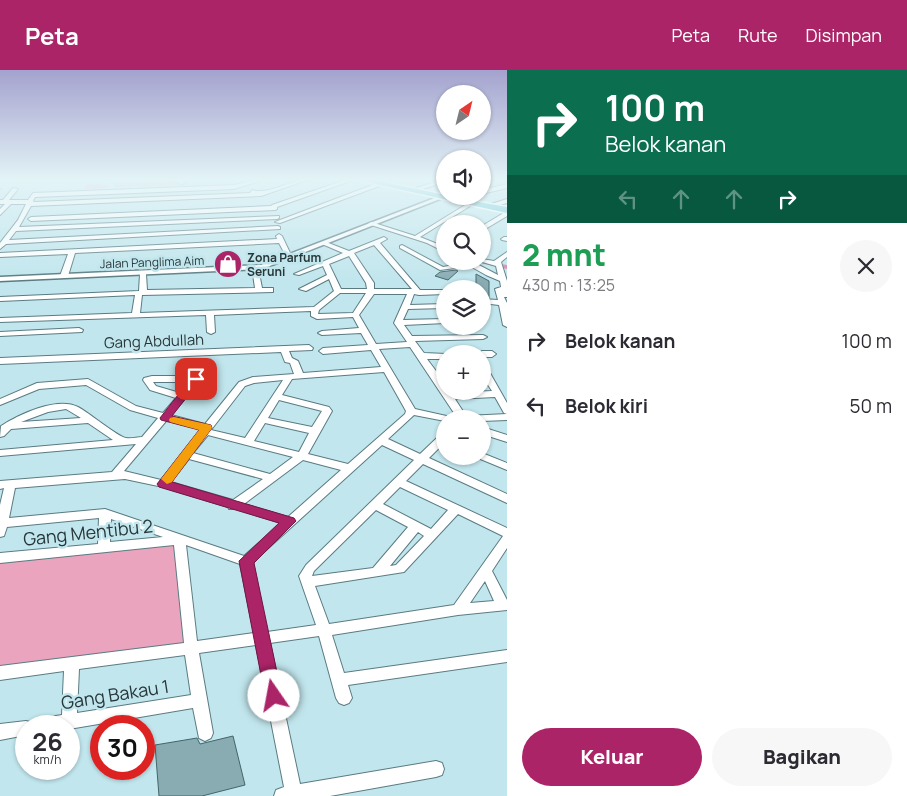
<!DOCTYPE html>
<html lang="id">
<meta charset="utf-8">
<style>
:root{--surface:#fff;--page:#f7f7f7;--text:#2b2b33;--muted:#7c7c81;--accent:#ac2468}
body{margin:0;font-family:Manrope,sans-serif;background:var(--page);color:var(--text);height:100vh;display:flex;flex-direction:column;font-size:19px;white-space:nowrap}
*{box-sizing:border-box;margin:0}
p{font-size:16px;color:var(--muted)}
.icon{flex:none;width:28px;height:28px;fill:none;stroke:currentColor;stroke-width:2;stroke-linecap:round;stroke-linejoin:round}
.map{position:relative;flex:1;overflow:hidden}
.panel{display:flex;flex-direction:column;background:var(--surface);width:400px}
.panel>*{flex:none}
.banner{background:#0b6e4f;color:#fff;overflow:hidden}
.needle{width:32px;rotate:35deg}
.buttons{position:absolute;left:436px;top:15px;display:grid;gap:10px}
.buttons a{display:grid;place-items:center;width:55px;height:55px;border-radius:50%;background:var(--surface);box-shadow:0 1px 4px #0004;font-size:25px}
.speed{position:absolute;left:15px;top:645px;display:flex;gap:10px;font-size:25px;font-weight:700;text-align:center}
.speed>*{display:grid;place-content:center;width:65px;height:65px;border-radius:50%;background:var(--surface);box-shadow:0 1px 4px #0004;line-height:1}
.speed small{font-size:12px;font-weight:400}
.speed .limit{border:8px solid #d22;background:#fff;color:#111}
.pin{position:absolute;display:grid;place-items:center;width:42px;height:42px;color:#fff;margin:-21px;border-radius:10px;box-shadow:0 2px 8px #0006}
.me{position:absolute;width:55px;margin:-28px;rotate:348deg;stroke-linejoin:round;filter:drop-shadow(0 0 4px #0008)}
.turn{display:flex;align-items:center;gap:18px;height:105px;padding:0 15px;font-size:22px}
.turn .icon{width:65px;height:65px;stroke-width:2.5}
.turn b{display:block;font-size:35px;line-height:42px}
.lanes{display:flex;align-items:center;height:48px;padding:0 15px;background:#0003;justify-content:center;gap:25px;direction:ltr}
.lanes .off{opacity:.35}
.round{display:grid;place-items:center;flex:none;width:52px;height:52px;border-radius:26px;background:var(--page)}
.headline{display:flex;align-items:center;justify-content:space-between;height:85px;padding:0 15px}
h1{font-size:30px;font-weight:800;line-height:38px;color:#1e9e55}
.action{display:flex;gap:10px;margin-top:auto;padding:10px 15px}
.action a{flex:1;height:58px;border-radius:30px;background:var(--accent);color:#fff;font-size:20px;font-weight:800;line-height:58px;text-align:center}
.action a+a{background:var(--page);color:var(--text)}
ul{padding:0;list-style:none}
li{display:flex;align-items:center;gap:15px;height:65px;padding:0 15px}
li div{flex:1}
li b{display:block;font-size:19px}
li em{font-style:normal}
header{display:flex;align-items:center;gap:30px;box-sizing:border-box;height:70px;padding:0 25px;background:var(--accent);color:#fff}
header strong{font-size:24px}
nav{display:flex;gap:28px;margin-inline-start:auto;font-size:18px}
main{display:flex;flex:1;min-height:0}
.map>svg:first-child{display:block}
</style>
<header>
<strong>Peta</strong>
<nav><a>Peta</a><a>Rute</a><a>Disimpan</a></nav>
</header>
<main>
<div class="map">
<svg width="507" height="726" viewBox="0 0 507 726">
<rect width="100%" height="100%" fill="#c1e6ed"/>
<path fill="#eaa4be" d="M146,109H170L182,115L115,117L114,114H108L107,118L85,119L86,114L136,112Z
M175,473L186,575L0,599V492Z"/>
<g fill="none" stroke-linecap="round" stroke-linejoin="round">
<path stroke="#a76e86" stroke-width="1" d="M337,113L347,109
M0,119H2
M7,164L20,146"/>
<path fill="#de86a8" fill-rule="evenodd" d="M418,167H422L445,176V180L418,169Z
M471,191H482L507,195V199Z"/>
</g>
<path fill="#89acb3" stroke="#43656a" d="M456,200L458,201L448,210L435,206L440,202Z
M476,204L489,211V228L483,227L482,218H476Z
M233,666L245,715L202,726H159L155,675L197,668L200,674Z"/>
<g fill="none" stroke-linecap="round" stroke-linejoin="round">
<defs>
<path id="minor" d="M172,109H179L186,113L181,114Z
M258,109H266L234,119L35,127L33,131L34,132L250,123L252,120C272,125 290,109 310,109L261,126L31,136L19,157L279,146V148L277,149L16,161L9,170L278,156L280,157V159L6,174L0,179V173L18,150L26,134H11L0,145V139L5,134H0V130H3L13,118L18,119L9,130H28L33,123L234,115Z
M348,109H356L277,137V139L275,140L31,151L28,149L31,147L271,136L272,135Z
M445,109V112L413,122L410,120Z
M380,112L383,114L382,115L280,153L275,152Z
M507,114V118L482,124V120Z
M462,126H471L458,132L455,130Z
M507,129V133L488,138L485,136Z
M470,132L475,133L420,167L445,177V182L427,173L368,154L371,152L415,166Z
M507,141V146L482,161V156Z
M279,164L282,166L292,187L291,188H287L279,173L75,183L68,206L64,208L60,206L68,184L0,187V183L277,169L276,166Z
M384,167L387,169L380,173L420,220H445V224L419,225L414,224L410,235L445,234V238L408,239L403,250L445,249V253L404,255L412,266L483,265L487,267L483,269L415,271L424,283L446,284L445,289H427L445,313V321H450L451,323L492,321L482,306V300L490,303L507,333V344L504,343L495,327L455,329L466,346L507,344V350L482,351V349H458L410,277L379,279L415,339L451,347L453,349H445V351L414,345L388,369L420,384L441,364L445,363V372L429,388L507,424V433L423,394L406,411L507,458V478L492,501L507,530V540L458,545L332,565L344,603L507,580V592L348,615L352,628L349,633L344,635L339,633L336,628L319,566L270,573L300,714L436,691L442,693L444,699L442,705L436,707L330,726H274L276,720L284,717L256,575L199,583L213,663L211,668L205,671L199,668L193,638L69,659V656H26V665L0,670V654L26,651L30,652L36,649L62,645L64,601L0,610V596L184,573L174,475L0,493V483L98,474L99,448L7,457L4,466L0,467V435L4,418L0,419V411L112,402L136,374L0,386V380L113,370L88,353L11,359L4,366L0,367L1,356C18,345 57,326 78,337C88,342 118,367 126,368C131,369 137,367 142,367L158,348L130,340L86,315L39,319L0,335V329L37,313L88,309L136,336L163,343L176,328L150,320L143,310L144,308L152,306H196L199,307L200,311L171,345L205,354L239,312L253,307L294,304L290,293L285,292L281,282L0,294V288L309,275L313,278L312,280L289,281L292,288L298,291L303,303L381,297L371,280L323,284L319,281L323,278L368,275L361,263L322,265L318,263L322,261L359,258L353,247L317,249L311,246V241L214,245L215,262L211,264L207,262L206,245L0,252V248L132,243L135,225L0,231V227L139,221L140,204L143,202L146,204L147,220L255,218L252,198L255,196L258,198L262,218H273V222L142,225L140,243L314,237L334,221L329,209L306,221L299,219L327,205L323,196L299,205L294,204L343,183L322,174V172H326L349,181ZM374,175L412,219H374V213L354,183ZM349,186L366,213L367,219H341L329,194ZM340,223H366L353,243L318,244L319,240ZM374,224H407L394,253L407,272L376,274L359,245ZM384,302L406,341L405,344L348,394L308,384L332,341L329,337L282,325L292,309ZM283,310L245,368L211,360L245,316L254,313ZM153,312H190L180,323L156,316ZM279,330L322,341L312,357L268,348ZM66,339L81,348L21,352L48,342ZM167,350L200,359L199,362L161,410L124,401ZM265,353L309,363L299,382L254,371ZM208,365L293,387L270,404L193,383ZM382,375L414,390L306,495L299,506L316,555L267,562L253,492ZM189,389L263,409L233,430L171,412ZM303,390L341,400L288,447L244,434ZM125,409L163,417L228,437L229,439H236L281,453L244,486L105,439L9,448L15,418ZM400,417L448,440L431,459L383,434ZM376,440L408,457L373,498L312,506L314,501ZM458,444L503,466L454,535L329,554L315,516L404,502ZM111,449L163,467L110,472ZM418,462L424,466L396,495L390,496ZM186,475L240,494L254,563L197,571ZM485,511L494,531L470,533ZM185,585L191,625L77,643L79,599Z
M504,167H507V171L502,170L501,169Z
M402,175L443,197L464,193L463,191H471L498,205L496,196L479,191H482V189L494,191L507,182V187L501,192L507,211V227H504L507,233V257L503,255L499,235L482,233V229L498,230L495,219L501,217L500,211L486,205L470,196L440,200L400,178V176Z
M79,258L83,260L82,262L0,266V262Z
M482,281H492L496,284L492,287H482V284H478Z
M482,357L507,365V372L482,364Z
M482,383L507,393V400L478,388L477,386H482Z"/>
<path id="tertiary" d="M440,126L445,127L262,199L0,211V207L261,195Z"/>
<path id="primary" d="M353,109H368L445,125V126L507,137V143Z"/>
</defs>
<use href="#minor" stroke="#5a7b82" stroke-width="2"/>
<use href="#tertiary" stroke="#5a7b82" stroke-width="3"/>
<use href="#primary" stroke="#fff" stroke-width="3"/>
<use href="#minor" fill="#fff" fill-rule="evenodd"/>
<use href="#tertiary" fill="#fff" fill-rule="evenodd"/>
<use href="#primary" fill="#67cad6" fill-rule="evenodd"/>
</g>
<linearGradient id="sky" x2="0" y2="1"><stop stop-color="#a4a2ce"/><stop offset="0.52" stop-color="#e3f4f7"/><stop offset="1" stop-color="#e3f4f7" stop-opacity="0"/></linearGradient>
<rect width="507" height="211" fill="url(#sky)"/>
<path fill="#ac2468" stroke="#701744" d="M196,306L201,309L172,346L211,355L212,358L172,412L294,448L296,451L254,493L282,626L280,632L274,634L268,632L265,626L239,491L279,453L159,417L157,414L199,360L161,350L160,348L192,307Z"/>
<path fill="#f59e0b" d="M174,347L211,355L212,358L172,412L167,414L161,409L199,360L170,352L169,350L170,348Z"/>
<defs>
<symbol id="shop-disc" viewBox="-11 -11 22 22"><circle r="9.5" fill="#ac2468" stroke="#c1e6ed"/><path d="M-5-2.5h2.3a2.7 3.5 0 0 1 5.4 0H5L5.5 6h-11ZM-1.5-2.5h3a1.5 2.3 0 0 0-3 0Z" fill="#fff"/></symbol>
</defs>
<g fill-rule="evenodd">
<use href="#shop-disc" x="212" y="178" width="32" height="32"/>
</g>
<g text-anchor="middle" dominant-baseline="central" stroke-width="5" stroke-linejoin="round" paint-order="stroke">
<g font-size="12" font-weight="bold" fill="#273638" stroke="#c1e6ed" text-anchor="start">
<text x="247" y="187">Zona Parfum<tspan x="247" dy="14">Seruni</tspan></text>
</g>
<g font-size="12" fill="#273638" stroke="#c1e6ed">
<text transform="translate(152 192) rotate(-2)">Jalan Panglima Aim</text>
</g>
<g font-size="15" fill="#273638" stroke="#c1e6ed">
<text transform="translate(154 271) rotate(-2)">Gang Abdullah</text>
</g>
<g font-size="18" fill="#273638" stroke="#c1e6ed">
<text transform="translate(88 462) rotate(-6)">Gang Mentibu 2</text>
<text transform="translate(115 624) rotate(-9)">Gang Bakau 1</text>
</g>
</g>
</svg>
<div class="buttons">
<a><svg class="needle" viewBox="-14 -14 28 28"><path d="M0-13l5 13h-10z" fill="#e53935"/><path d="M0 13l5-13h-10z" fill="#7c7c81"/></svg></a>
<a><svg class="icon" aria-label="sound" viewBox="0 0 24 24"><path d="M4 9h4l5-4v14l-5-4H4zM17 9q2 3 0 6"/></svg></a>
<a><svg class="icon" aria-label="search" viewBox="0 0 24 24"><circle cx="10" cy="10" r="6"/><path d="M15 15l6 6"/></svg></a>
<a><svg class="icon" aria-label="layers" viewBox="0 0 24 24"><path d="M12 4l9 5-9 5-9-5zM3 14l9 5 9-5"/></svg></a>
<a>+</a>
<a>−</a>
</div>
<div class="speed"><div>26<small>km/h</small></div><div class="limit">30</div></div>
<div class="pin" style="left:196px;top:309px;background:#d93025"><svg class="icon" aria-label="arrive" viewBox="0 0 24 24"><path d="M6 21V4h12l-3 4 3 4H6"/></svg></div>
<svg class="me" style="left:274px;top:626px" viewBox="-20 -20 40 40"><circle r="19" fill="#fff"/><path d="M0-13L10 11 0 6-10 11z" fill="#ac2468"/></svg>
</div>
<section class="panel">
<div class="banner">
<div class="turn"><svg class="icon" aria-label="right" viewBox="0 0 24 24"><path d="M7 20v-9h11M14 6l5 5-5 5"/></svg><div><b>100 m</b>Belok kanan</div></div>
<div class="lanes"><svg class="icon off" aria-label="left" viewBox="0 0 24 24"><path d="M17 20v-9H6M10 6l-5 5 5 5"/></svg><svg class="icon off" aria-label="ahead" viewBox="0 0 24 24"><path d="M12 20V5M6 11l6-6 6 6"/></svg><svg class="icon off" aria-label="ahead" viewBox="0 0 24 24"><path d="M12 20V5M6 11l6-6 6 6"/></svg><svg class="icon" aria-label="right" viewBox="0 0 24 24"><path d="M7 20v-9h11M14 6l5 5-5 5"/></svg></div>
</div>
<div class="headline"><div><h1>2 mnt</h1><p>430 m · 13:25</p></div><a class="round"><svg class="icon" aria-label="close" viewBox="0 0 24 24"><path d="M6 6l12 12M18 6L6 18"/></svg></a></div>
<ul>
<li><svg class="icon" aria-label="right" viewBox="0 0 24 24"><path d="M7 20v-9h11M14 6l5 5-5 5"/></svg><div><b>Belok kanan</b></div><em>100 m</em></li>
<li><svg class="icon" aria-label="left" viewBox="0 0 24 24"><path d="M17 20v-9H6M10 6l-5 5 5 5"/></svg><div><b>Belok kiri</b></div><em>50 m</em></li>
</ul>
<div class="action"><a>Keluar</a><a>Bagikan</a></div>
</section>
</main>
